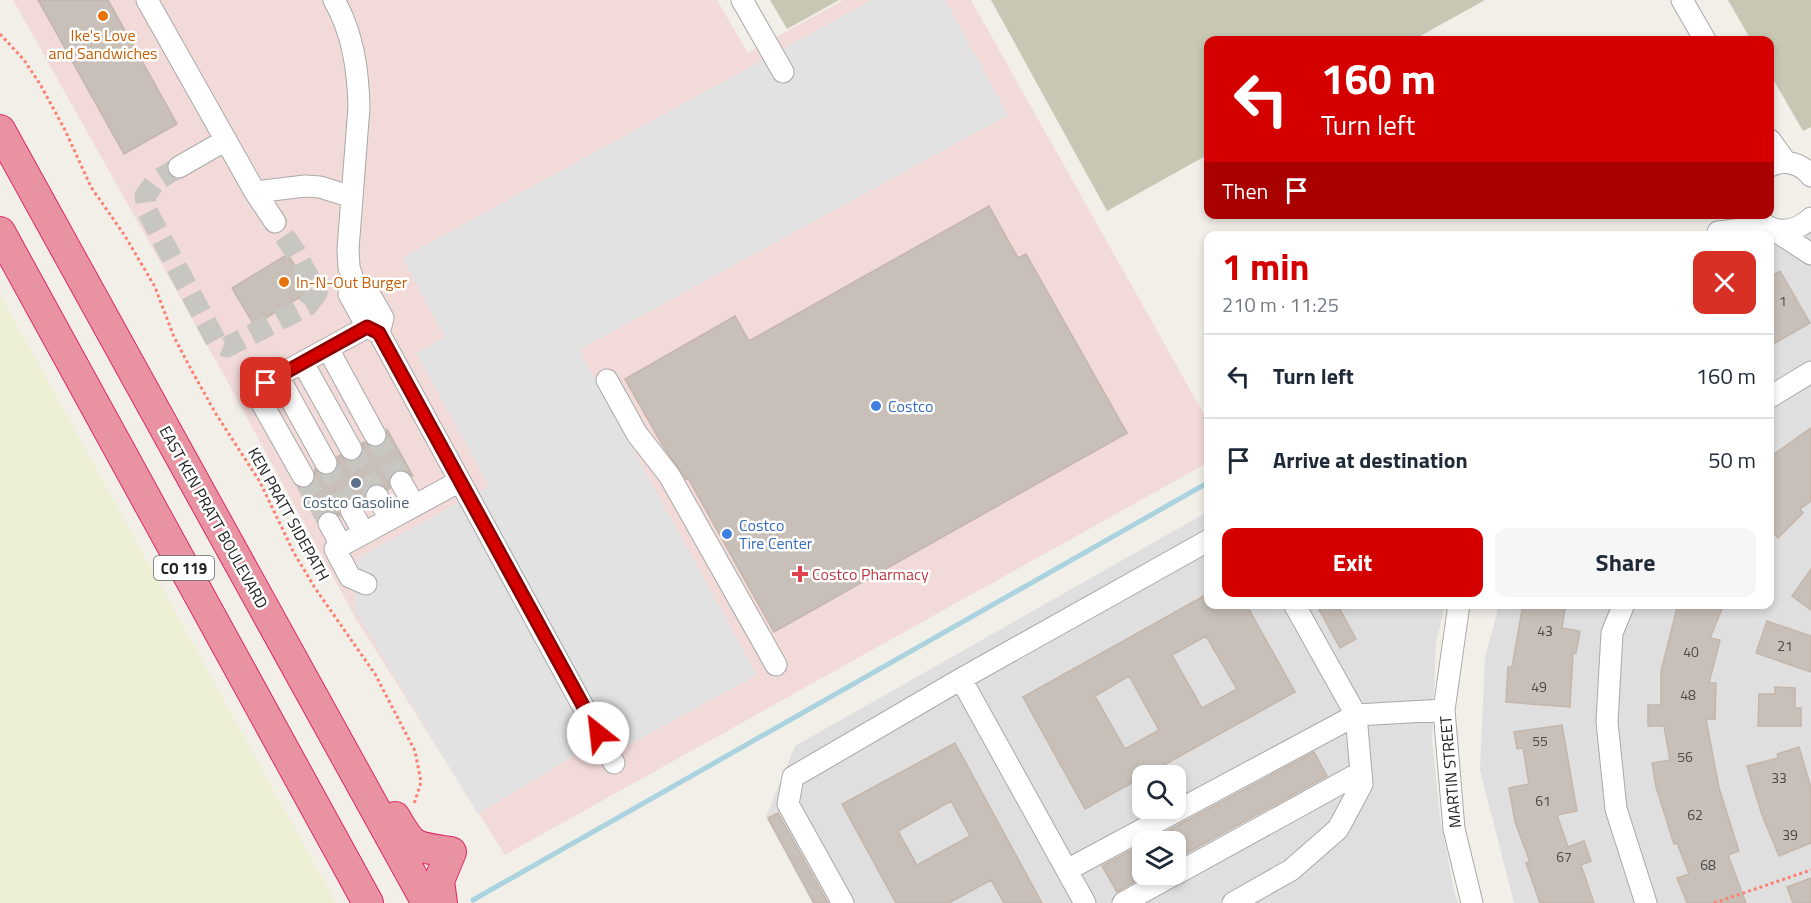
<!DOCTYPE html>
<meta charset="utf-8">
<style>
:root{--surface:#fff;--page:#f6f6f7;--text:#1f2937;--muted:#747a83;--line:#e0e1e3;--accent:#d40000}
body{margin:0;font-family:"Titillium Web",sans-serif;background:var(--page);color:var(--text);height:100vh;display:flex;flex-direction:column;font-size:22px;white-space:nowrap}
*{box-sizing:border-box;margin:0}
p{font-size:20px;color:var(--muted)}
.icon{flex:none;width:33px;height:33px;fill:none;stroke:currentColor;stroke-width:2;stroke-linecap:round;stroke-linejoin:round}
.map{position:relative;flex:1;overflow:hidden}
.side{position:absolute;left:1204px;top:231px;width:570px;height:378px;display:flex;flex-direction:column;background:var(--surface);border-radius:12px;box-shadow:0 3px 9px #0003}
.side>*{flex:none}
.hud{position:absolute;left:1204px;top:36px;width:570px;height:183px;border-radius:12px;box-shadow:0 3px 9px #0003;background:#d40000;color:#fff;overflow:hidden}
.tools{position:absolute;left:1132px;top:765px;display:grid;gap:12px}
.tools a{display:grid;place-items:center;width:54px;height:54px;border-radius:12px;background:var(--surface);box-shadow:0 3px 9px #0003;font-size:30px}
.pin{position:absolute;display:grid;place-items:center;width:51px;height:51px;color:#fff;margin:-26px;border-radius:12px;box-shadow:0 3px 9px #0006}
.me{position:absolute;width:66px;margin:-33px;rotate:331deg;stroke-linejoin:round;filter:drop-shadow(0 0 4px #0008)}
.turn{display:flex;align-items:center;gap:21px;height:126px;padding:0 18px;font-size:27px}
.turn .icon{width:78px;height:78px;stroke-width:2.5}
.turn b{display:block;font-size:42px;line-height:51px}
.then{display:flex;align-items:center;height:57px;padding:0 18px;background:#0003;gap:12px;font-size:22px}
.round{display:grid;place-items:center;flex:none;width:63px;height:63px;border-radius:12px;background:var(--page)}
.overview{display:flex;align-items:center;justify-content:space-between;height:102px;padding:0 18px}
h1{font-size:36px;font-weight:700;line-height:45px;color:var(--accent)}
.primary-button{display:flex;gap:12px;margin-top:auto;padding:12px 18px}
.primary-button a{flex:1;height:69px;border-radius:12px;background:var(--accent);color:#fff;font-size:24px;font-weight:700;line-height:69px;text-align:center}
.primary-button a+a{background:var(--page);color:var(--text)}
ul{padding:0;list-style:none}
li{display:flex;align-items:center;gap:18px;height:84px;padding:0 18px;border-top:2px solid var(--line)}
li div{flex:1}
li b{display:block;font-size:22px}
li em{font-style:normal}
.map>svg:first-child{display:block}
</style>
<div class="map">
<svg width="1811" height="903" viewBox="0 0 1811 903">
<rect width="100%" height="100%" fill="#f2efe9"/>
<path fill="#e0dfdf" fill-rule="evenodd" d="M1811,224V903H1514L1480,770L1485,658L1499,605L1770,604V247Z
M1209,511V604L1445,605L1436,644L1432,740L1440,818L1454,890L1458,903H812L766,817L795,746ZM1143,776H1176V808H1143ZM1143,842H1176V874H1143Z"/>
<path fill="#f2dad9" d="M13,0H717L748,53L843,0H971L1209,423V462L505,855L356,619L226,379Z"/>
<path fill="#c7c7b4" d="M770,0H839L787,29Z
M991,0H1485L1413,40H1209V154L1107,211Z
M1728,0H1811V127L1803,131L1770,74V40H1751Z"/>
<path fill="#eef0d5" d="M0,294L336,903H0Z"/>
<path fill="#e2e2e2" d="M872,0H945L1008,115L579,350L757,675L630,744L582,751L478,814L354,609L357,558L489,486L416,353L445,337L402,258Z"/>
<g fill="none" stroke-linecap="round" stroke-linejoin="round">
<path stroke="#aad3df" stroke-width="5" d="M473,900L1209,482"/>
</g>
<path fill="#c7bfb8" stroke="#c4b6ab" stroke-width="1.5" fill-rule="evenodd" d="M38,0H108L177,124L124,154Z
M989,206L1018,258L1026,254L1127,433L774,632L688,478L686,479L663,446L625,379L735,316L749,341Z
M288,254L310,291L254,325L232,288Z
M1780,271L1810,323L1770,346V277Z
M1811,428V501L1800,509L1803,513L1778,538L1770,530V457Z
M387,429L413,476L402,469L395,471L390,476L388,482L390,488L388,490L378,483L371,485L366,490V502L362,504L357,499H345L340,504L338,510L340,516L335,512L329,510L322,512L317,520L298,488L309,487L314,483L315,469L325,476L333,474L337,469L339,463L337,457L340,455L344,460L350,462L358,460L362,455L364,449L362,443L364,442L374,448L382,446L386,441Z
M1811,569V610L1792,596Z
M1209,593V604H1246L1295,692L1085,809L1023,697ZM1206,636L1237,689L1202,708L1172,655ZM1129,676L1159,730L1125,749L1095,696Z
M1316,604H1337L1356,639L1340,648Z
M1523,604H1566L1562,628L1580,631L1576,653H1573L1570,707L1506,702L1508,667H1512Z
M1678,604H1724L1710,638L1720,640L1709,683H1716L1715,719H1706L1719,788L1739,851L1728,855L1746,903H1687L1677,878L1689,874L1677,843L1674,844L1656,787L1652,763L1670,760L1664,726H1648V705H1661V671Z
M1767,621L1811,636V672L1756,653Z
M1775,687L1795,688V708H1801V726H1758L1759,694H1775Z
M1562,725L1577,811L1557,815L1568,847L1584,841L1591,861L1581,865L1594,903H1540L1526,863L1530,862L1515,822L1509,788L1529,784L1523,748L1517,749L1514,732Z
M955,743L1042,903H1004L991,880L949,903H896L842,804ZM951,801L970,836L917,865L898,831Z
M1799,747L1811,788V843L1779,856L1762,815L1747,766L1778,758L1777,754Z
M1314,752L1327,776L1176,859V842H1147Z
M778,813L828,903H814L768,818Z
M1143,844V877L1117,892L1102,866Z
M1811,878V903H1793L1787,887Z"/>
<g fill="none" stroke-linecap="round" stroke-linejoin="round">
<path stroke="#c8c6c1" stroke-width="21" stroke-dasharray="21 10" stroke-linecap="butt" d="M179,167L156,181L145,196L147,211L217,343L227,347L307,306L317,293L296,253L275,222
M375,435L401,482
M351,449L377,496
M326,463L351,510
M303,476L329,523"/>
<defs>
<path id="minor" d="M147,0L255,192L305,186L320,187L352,197
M334,0C353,33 358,70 359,107L348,249L349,267L354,283L349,294L367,327L379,333L614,763
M742,0L783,72
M1682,0L1705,40
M1770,140L1786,162
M1770,166C1785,159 1801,163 1811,176
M179,167L226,140
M255,192L275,222
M1755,214C1769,236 1794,234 1811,218
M1774,230L1811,254
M1718,232L1759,227L1769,228
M354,283L366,288L383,318L379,333
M328,349L375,435
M303,363L351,449
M278,376L326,463
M607,380L637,434L669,475L776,665
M1770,397L1811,372
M303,476L254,389L367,327
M401,482L414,505
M377,496L390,519
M351,510L364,533
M329,523L341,545
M366,584L350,577L335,549L460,481
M1459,604L1444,710L1454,829L1472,903
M1624,604L1612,633L1607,722L1616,809L1646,903
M961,679L1085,903
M1067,870L1356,715L1444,710
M1176,874L1361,772
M843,903L788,804L793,777L961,679L1209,540
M1123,903L1175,874
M1233,903L1291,870L1338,829L1362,784L1356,715L1294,604"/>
<path id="highway" d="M0,130L427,903
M0,232L368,903
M395,817C413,849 415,847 451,852L439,881L442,903"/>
</defs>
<use href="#minor" stroke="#a9a9a9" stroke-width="23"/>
<use href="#highway" stroke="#dc2a67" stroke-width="32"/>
<path stroke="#fa8072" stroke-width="3" stroke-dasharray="3 3" stroke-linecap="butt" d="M0,34L24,60L40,84L65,130L91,187L125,236L155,287L174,337L193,373L216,414L260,482L294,553L315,588L375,674L415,751L421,782L414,804
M1714,903L1811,870"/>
<use href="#minor" stroke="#fff" stroke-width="21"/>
<use href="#highway" stroke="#e892a2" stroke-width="30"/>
</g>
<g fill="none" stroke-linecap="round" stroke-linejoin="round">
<defs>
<path id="route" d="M266,383L367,327L379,333L598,733"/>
</defs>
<use href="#route" stroke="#8a0000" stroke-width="15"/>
<use href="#route" stroke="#d40000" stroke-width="10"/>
</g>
<g fill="#e8710a" stroke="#fff" stroke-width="2">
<circle cx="103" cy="16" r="6"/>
<circle cx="284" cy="282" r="6"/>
</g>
<g fill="#3f7fe0" stroke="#fff" stroke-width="2">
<circle cx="876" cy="406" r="6"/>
<circle cx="727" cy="534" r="6"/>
</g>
<circle fill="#5c6f8a" stroke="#fff" stroke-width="2" cx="356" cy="483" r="6"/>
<path fill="#e0444e" stroke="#fff" stroke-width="2" d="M797 565h6v6h6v6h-6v6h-6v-6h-6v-6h6z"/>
<g text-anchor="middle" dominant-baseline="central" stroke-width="5" stroke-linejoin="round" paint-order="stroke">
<g font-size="14" fill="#4b4948">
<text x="1783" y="300">1</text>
<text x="1545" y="630">43</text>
<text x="1785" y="645">21</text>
<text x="1691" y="651">40</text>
<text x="1539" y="686">49</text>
<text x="1688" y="694">48</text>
<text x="1540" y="740">55</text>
<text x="1685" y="756">56</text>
<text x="1779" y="777">33</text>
<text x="1543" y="800">61</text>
<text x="1695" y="814">62</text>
<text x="1790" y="834">39</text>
<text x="1564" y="856">67</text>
<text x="1708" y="864">68</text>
</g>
<rect fill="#fff" stroke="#646464" stroke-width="1.5" x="154" y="556" width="60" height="24" rx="4.5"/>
<g font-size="15" font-weight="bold" fill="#222">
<text x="184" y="568">CO 119</text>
</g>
<g font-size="16" fill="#c56008" stroke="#fff">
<text x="103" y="35">Ike's Love<tspan x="103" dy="18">and Sandwiches</tspan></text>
<text x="296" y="282" text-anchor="start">In-N-Out Burger</text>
</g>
<g font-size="16" fill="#366cbe" stroke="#fff" text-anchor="start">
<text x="888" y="406">Costco</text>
<text x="739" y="525">Costco<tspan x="739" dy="18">Tire Center</tspan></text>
</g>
<g font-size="16" fill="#4e5e75" stroke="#fff">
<text x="356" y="502">Costco Gasoline</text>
</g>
<g font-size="16" fill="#222" stroke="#fff">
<text transform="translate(289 514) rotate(61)">KEN PRATT SIDEPATH</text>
<text transform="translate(214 517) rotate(61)">EAST KEN PRATT BOULEVARD</text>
<text transform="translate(1450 772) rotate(-95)">MARTIN STREET</text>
</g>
<g font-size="16" fill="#be3a42" stroke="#fff" text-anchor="start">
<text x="812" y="574">Costco Pharmacy</text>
</g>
</g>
</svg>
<div class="tools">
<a><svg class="icon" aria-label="search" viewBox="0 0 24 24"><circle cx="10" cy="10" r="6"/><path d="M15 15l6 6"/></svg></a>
<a><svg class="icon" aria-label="layers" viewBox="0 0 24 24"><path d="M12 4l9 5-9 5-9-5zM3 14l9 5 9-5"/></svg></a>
</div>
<div class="pin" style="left:266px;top:383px;background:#d93025"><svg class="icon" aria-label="arrive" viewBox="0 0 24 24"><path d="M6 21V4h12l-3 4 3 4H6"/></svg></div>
<svg class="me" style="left:598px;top:733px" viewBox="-20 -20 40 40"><circle r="19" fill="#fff"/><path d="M0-13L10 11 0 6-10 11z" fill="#d40000"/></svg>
<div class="hud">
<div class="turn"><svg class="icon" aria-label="left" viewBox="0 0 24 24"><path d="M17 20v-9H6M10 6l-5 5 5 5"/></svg><div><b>160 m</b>Turn left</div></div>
<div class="then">Then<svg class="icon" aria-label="arrive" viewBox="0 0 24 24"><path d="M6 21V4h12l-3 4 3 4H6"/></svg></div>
</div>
<section class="side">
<div class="overview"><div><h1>1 min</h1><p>210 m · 11:25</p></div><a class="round" style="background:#d93025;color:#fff"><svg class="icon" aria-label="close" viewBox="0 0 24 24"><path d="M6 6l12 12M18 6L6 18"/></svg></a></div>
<ul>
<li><svg class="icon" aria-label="left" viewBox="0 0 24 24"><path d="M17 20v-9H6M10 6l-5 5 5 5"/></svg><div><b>Turn left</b></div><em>160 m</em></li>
<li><svg class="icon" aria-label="arrive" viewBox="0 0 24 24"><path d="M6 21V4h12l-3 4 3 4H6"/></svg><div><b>Arrive at destination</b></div><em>50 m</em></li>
</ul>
<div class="primary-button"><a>Exit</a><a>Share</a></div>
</section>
</div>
